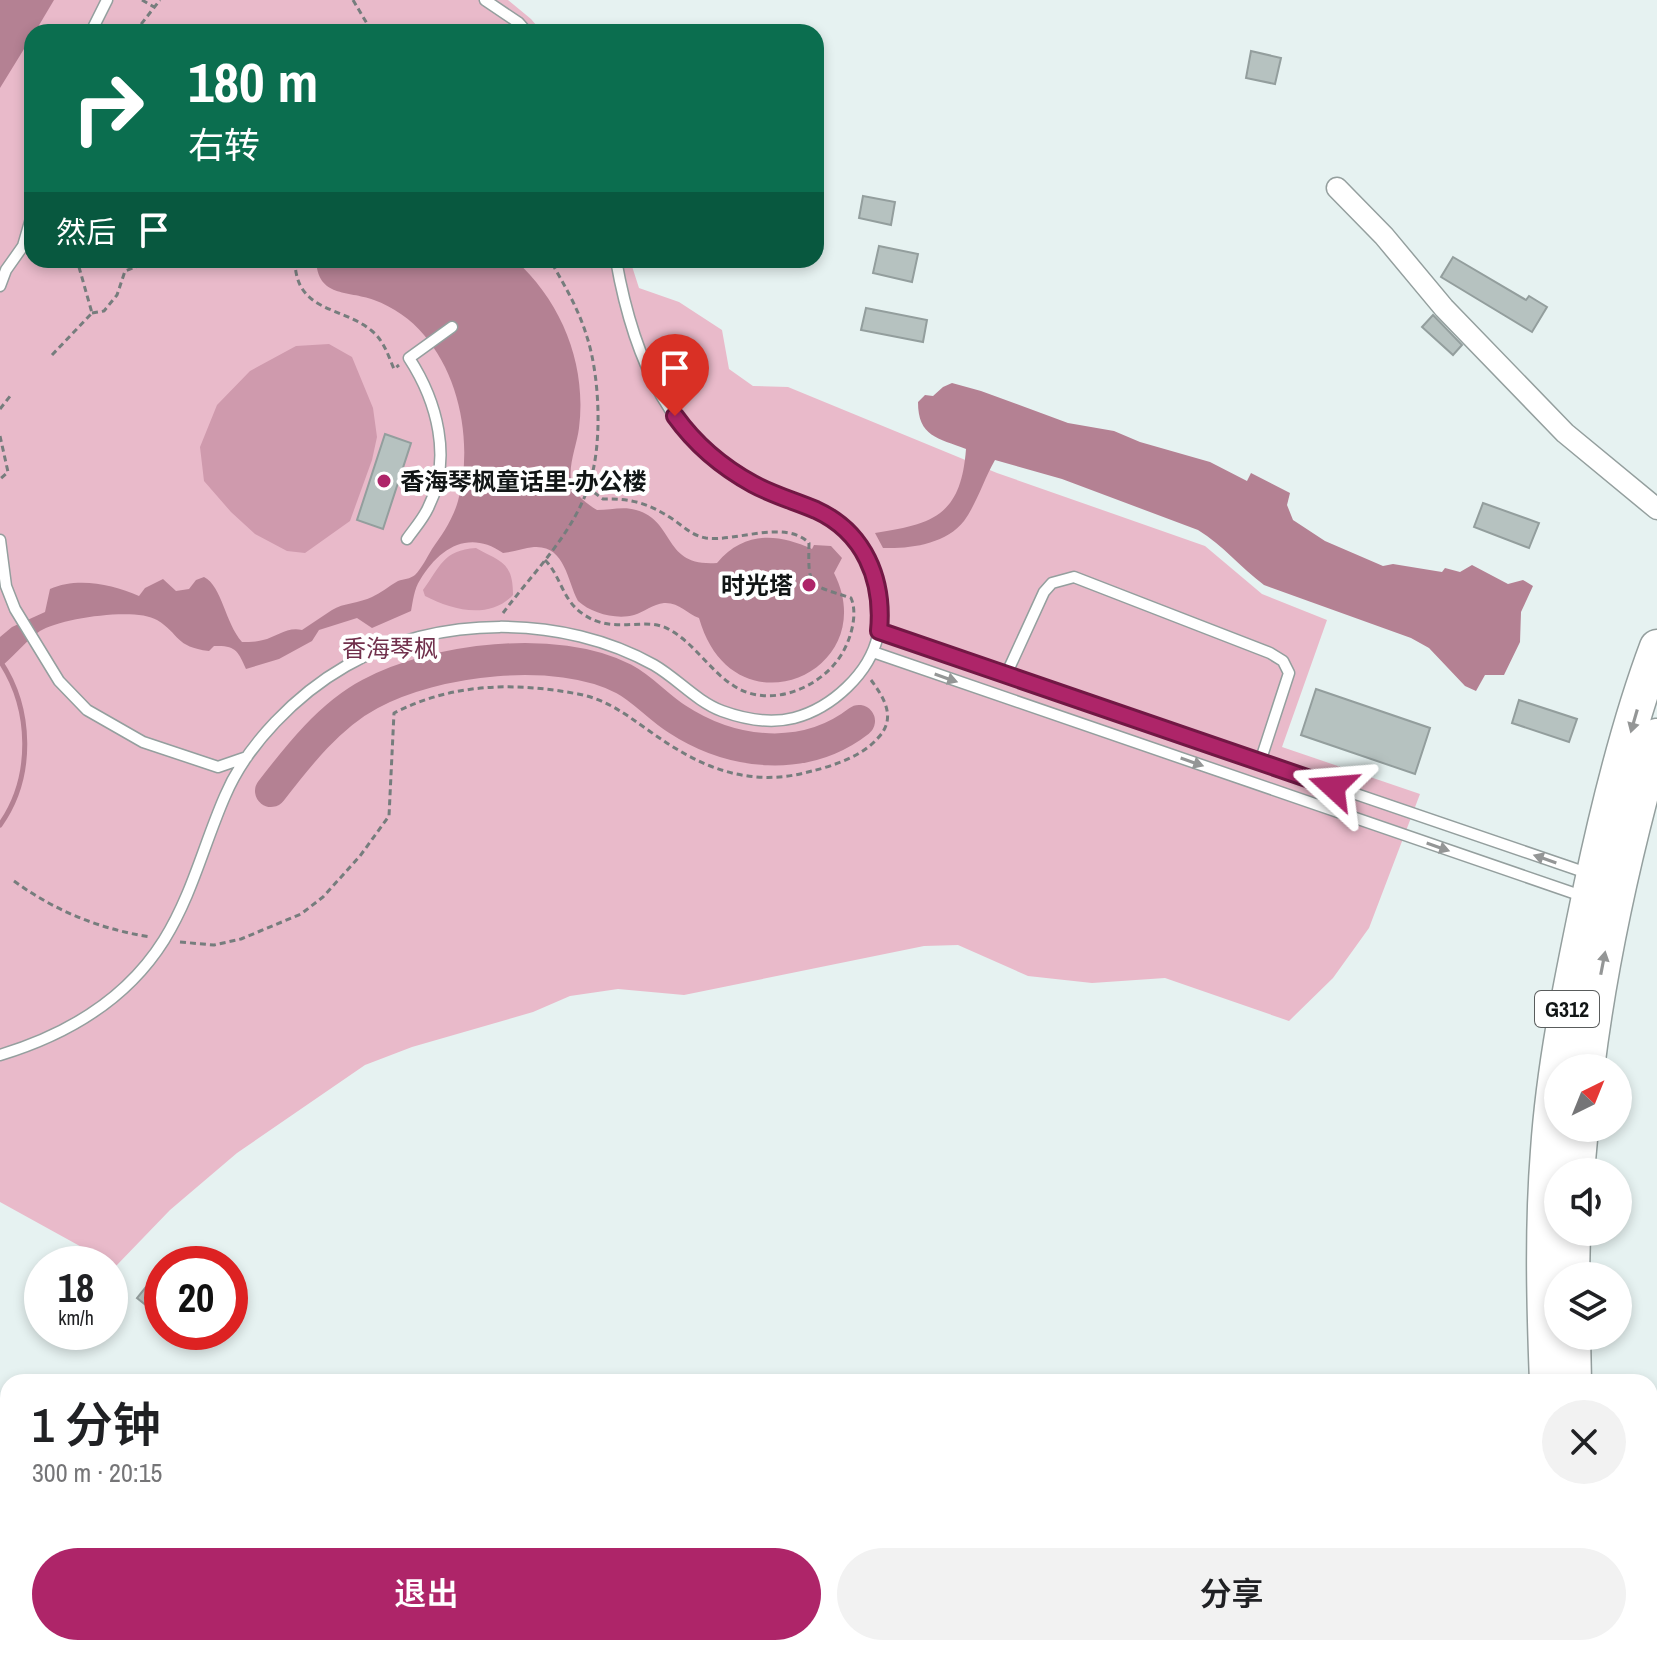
<!DOCTYPE html>
<html lang="zh">
<meta charset="utf-8">
<style>
:root{--surface:#fff;--page:#f2f2f2;--text:#202124;--muted:#757577;--accent:#ae2569}
body{margin:0;font-family:"Archivo Narrow","Noto Sans SC",sans-serif;background:var(--page);color:var(--text);height:100vh;display:flex;flex-direction:column;font-size:30px;white-space:nowrap}
*{box-sizing:border-box;margin:0}
p{font-size:26px;color:var(--muted)}
.icon{flex:none;width:44px;height:44px;fill:none;stroke:currentColor;stroke-width:2;stroke-linecap:round;stroke-linejoin:round}
.map{position:relative;flex:1;overflow:hidden}
.sheet{position:absolute;left:0px;top:1374px;width:1658px;height:282px;display:flex;flex-direction:column;background:var(--surface);border-radius:24px 24px 0 0;box-shadow:0 4px 12px #0003}
.sheet>*{flex:none}
.banner{position:absolute;left:24px;top:24px;width:800px;height:244px;border-radius:24px;box-shadow:0 4px 12px #0003;background:#0b6e4f;color:#fff;overflow:hidden}
.needle{width:52px;rotate:43deg}
.controls{position:absolute;left:1544px;top:1054px;display:grid;gap:16px}
.controls a{display:grid;place-items:center;width:88px;height:88px;border-radius:50%;background:var(--surface);box-shadow:0 4px 12px #0003;font-size:40px}
.speed{position:absolute;left:24px;top:1246px;display:flex;gap:16px;font-size:40px;font-weight:700;text-align:center}
.speed>*{display:grid;place-content:center;width:104px;height:104px;border-radius:50%;background:var(--surface);box-shadow:0 4px 12px #0003;line-height:1}
.speed small{font-size:20px;font-weight:400}
.speed .limit{border:12px solid #d22;background:#fff;color:#111}
.pin{position:absolute;display:grid;place-items:center;width:68px;height:68px;color:#fff;margin:-82px -34px;border-radius:50% 50% 50% 0;rotate:-45deg;box-shadow:0 0 8px #0007}
.pin .icon{rotate:45deg}
.me{position:absolute;width:88px;margin:-44px;rotate:289deg;stroke-linejoin:round;filter:drop-shadow(0 0 6px #0008)}
.turn{display:flex;align-items:center;gap:28px;height:168px;padding:0 32px;font-size:36px}
.turn .icon{width:104px;height:104px;stroke-width:2.5}
.turn b{display:block;font-size:56px;line-height:68px}
.then{display:flex;align-items:center;height:76px;padding:0 32px;background:#0003;gap:16px;font-size:30px}
.round{display:grid;place-items:center;flex:none;width:84px;height:84px;border-radius:42px;background:var(--page)}
.overview{display:flex;align-items:center;justify-content:space-between;height:136px;padding:0 32px}
h1{font-size:48px;font-weight:600;line-height:60px}
.button{display:flex;gap:16px;margin-top:auto;padding:16px 32px}
.button a{flex:1;height:92px;border-radius:48px;background:var(--accent);color:#fff;font-size:32px;font-weight:600;line-height:92px;text-align:center}
.button a+a{background:var(--page);color:var(--text)}
.map>svg:first-child{display:block}
</style>
<div class="map">
<svg width="1657" height="1655" viewBox="0 0 1657 1655">
<rect width="100%" height="100%" fill="#e6f2f1"/>
<path fill="#e9baca" d="M0,0H508L531,19L542,32H32V260H630L639,288L679,302L722,330L729,369L753,386L788,387L997,473L1205,546L1262,594L1327,620L1282,747L1420,794L1369,928L1333,978L1289,1021L1165,978L1092,983L1028,976L958,945L924,946L684,995L618,989L570,996L533,1012L412,1047L365,1065L237,1153L170,1210L116,1266L0,1202Z"/>
<path fill="#cf9aad" d="M329,344L352,357L373,408L377,437L372,460L350,521L305,553L287,551L255,534L231,512L204,481L200,447L217,405L250,371L296,346Z
M476,548C501,562 513,562 513,595C489,620 452,610 425,596L423,590C440,567 443,550 476,548Z"/>
<path fill="#b48193" d="M0,0H54L35,32H32V36L0,88Z
M316,260H515C562,302 587,365 579,428C577,445 567,467 572,484C576,496 587,504 597,510C610,510 624,506 636,510C676,521 662,567 717,563C744,531 777,533 812,549L814,545L831,546L842,558L834,573C884,672 733,738 699,618C687,614 679,602 664,603C653,604 644,612 634,615C616,620 591,613 578,601C567,580 565,545 534,547C523,548 514,552 503,553C469,529 439,548 420,580C414,589 413,601 411,611L372,628L357,618L319,630L312,641L279,659L246,669C238,651 236,645 214,646L209,651C175,647 180,634 157,620C136,607 61,618 40,631C27,640 16,654 3,665L0,661V637L12,627L45,612L50,589C77,577 112,584 139,596L145,588L163,579L176,591L189,589L196,580L204,577C222,586 225,623 242,642C249,642 256,642 263,640C276,637 288,626 302,630C312,623 322,617 332,610C343,603 360,603 372,597C381,593 389,586 398,581C404,579 410,579 415,575C422,568 427,557 432,549C442,535 453,519 458,501C473,446 461,378 424,335C411,319 393,307 374,300C347,290 318,298 316,260Z
M952,383L981,391L1068,423L1114,431L1140,442L1210,462L1247,481L1251,473L1290,493L1287,505L1293,520L1325,541L1383,566L1393,564L1442,572L1445,568L1460,572L1472,565L1508,584L1523,580L1533,586L1521,612L1520,642L1504,675H1485L1476,691L1465,686L1429,648L1411,638L1264,585C1240,567 1223,545 1198,530L1062,479L995,460C984,479 977,503 964,521C946,544 910,549 883,548L875,533C934,524 961,515 966,449C938,438 918,437 918,402L925,395L933,396L943,387Z"/>
<g fill="none" stroke-linecap="round" stroke-linejoin="round">
<path stroke="#b48193" stroke-width="5" d="M0,661C32,709 34,777 0,825"/>
<path stroke="#b48193" stroke-width="32" d="M271,791C298,756 330,715 370,694C434,659 557,644 624,679C643,689 658,707 677,719C732,755 805,763 859,721"/>
</g>
<path fill="#b6c2c0" stroke="#939e9d" stroke-width="2" d="M1251,51L1281,58L1275,84L1246,78Z
M863,196L895,202L891,225L859,218Z
M879,246L918,254L912,282L873,273Z
M1453,257L1526,300L1529,296L1547,307L1532,332L1441,277Z
M866,308L927,320L923,342L861,330Z
M1433,315L1462,345L1453,355L1422,327Z
M385,434L411,443L383,529L357,520Z
M1483,503L1539,523L1529,548L1474,527Z
M1316,689L1430,728L1415,774L1301,735Z
M1519,700L1577,719L1569,742L1512,723Z
M150,1282L162,1291V1318L137,1298Z"/>
<g fill="none" stroke-linecap="round" stroke-linejoin="round">
<defs>
<path id="service" d="M485,0L519,23L527,32
M91,32L107,0
M0,286L6,270L23,246L32,215
M407,539C414,529 423,519 428,508C453,459 437,401 409,358L452,327
M0,540L6,586L15,609L59,681L87,710L143,742L218,767L247,757
M879,631L1587,873
M873,652L1582,896
M1006,675L1044,592L1052,583L1074,577L1270,653L1283,661L1289,673L1260,762
M0,1055C66,1035 127,999 164,940C192,895 204,844 225,796C247,744 297,694 346,666C437,614 563,614 654,665C678,679 696,701 722,711C744,719 770,724 794,718C832,708 870,673 878,635C882,618 879,603 876,586C874,573 870,560 862,548C841,514 800,505 766,490C669,448 633,356 616,260"/>
<path id="minor" d="M1337,188L1384,236L1444,308L1565,433L1657,509
M0,1474L8,1490
M95,1648L101,1655"/>
<path id="trunk" d="M1587,1068C1601,955 1626,845 1657,736
M1577,1172L1581,1128
M1572,1276L1573,1232
M1573,1336L1574,1382
M1547,1382C1544,1305 1542,1228 1548,1151C1554,1062 1573,974 1591,887C1608,807 1628,724 1657,647
M1570,1648L1571,1655
M1598,1648L1599,1655"/>
</defs>
<use href="#service" stroke="#949f9e" stroke-width="13"/>
<use href="#minor" stroke="#949f9e" stroke-width="23"/>
<use href="#trunk" stroke="#949f9e" stroke-width="37"/>
<path stroke="#767d7d" stroke-width="3" stroke-dasharray="6 4" stroke-linecap="butt" d="M142,0L154,7
M353,0L372,32
M135,32L160,0
M295,260C295,313 343,306 372,331C384,341 388,355 394,369L399,365
M92,313L104,311L117,295L125,271L154,260
M52,355L92,313L77,260
M0,409L11,395
M0,436L8,472L0,479
M545,560C561,576 562,600 583,614C614,636 646,615 670,630C695,644 710,671 734,686C768,708 815,690 837,661C849,646 859,616 851,598C809,584 808,589 809,543C785,519 737,542 706,538C693,536 684,527 674,520C650,504 632,498 603,499L588,488
M503,613C532,574 571,536 588,488C603,448 600,377 587,337C579,310 564,284 550,260
M14,881C55,911 100,929 150,937
M180,942L214,945L241,939L301,914L323,897L360,856L389,816L394,713C453,683 515,682 578,694C606,699 625,714 648,730C699,767 748,789 812,771C833,766 862,756 877,739C897,719 885,699 871,680"/>
<use href="#service" stroke="#fff" stroke-width="10"/>
<use href="#minor" stroke="#fff" stroke-width="20"/>
<use href="#trunk" stroke="#fff" stroke-width="34"/>
</g>
<defs><path id="oneway-solid" d="M-6-.8H1V-3.2L6.5 0L1 3.2V.8H-6Z" transform="scale(2)"/></defs>
<g fill="#949696">
<use href="#oneway-solid" transform="translate(946 678) rotate(19)"/>
<use href="#oneway-solid" transform="translate(1634 721) rotate(106)"/>
<use href="#oneway-solid" transform="translate(1192 762) rotate(19)"/>
<use href="#oneway-solid" transform="translate(1438 847) rotate(19)"/>
<use href="#oneway-solid" transform="translate(1545 859) rotate(-161)"/>
<use href="#oneway-solid" transform="translate(1603 963) rotate(-79)"/>
</g>
<g fill="none" stroke-linecap="round" stroke-linejoin="round">
<defs>
<path id="route" d="M675,416C695,444 722,467 753,484C773,495 795,501 816,510C864,532 884,579 879,631L1333,787"/>
</defs>
<use href="#route" stroke="#711844" stroke-width="20"/>
<use href="#route" stroke="#ae2569" stroke-width="14"/>
</g>
<g fill="#ae2569" stroke="#fff" stroke-width="3">
<circle cx="384" cy="481" r="8"/>
<circle cx="809" cy="585" r="8"/>
</g>
<g text-anchor="middle" dominant-baseline="central" stroke-width="8" stroke-linejoin="round" paint-order="stroke">
<rect fill="#fff" stroke="#595c5c" stroke-width="2" x="1535" y="991" width="64" height="36" rx="6"/>
<g font-size="22" font-weight="bold" fill="#121616">
<text x="1567" y="1009">G312</text>
</g>
<g font-size="24" font-weight="bold" fill="#121616" stroke="#fff" text-anchor="start">
<text x="400" y="481">香海琴枫童话里-办公楼</text>
<text x="793" y="585" text-anchor="end">时光塔</text>
</g>
<g font-size="24" fill="#71304c" stroke="#fff">
<text x="390" y="648">香海琴枫</text>
</g>
</g>
</svg>
<div class="controls">
<a><svg class="needle" viewBox="-14 -14 28 28"><path d="M0-13l5 13h-10z" fill="#e53935"/><path d="M0 13l5-13h-10z" fill="#757577"/></svg></a>
<a><svg class="icon" aria-label="sound" viewBox="0 0 24 24"><path d="M4 9h4l5-4v14l-5-4H4zM17 9q2 3 0 6"/></svg></a>
<a><svg class="icon" aria-label="layers" viewBox="0 0 24 24"><path d="M12 4l9 5-9 5-9-5zM3 14l9 5 9-5"/></svg></a>
</div>
<div class="speed"><div>18<small>km/h</small></div><div class="limit">20</div></div>
<div class="pin" style="left:675px;top:416px;background:#d93025"><svg class="icon" aria-label="arrive" viewBox="0 0 24 24"><path d="M6 21V4h12l-3 4 3 4H6"/></svg></div>
<svg class="me" style="left:1333px;top:787px" viewBox="-20 -20 40 40"><path d="M0-17L14 15 0 8-14 15z" fill="#ae2569" stroke="#fff" stroke-width="4"/></svg>
<div class="banner">
<div class="turn"><svg class="icon" aria-label="right" viewBox="0 0 24 24"><path d="M7 20v-9h11M14 6l5 5-5 5"/></svg><div><b>180 m</b>右转</div></div>
<div class="then">然后<svg class="icon" aria-label="arrive" viewBox="0 0 24 24"><path d="M6 21V4h12l-3 4 3 4H6"/></svg></div>
</div>
<section class="sheet">
<div class="overview"><div><h1>1 分钟</h1><p>300 m · 20:15</p></div><a class="round"><svg class="icon" aria-label="close" viewBox="0 0 24 24"><path d="M6 6l12 12M18 6L6 18"/></svg></a></div>
<div class="button"><a>退出</a><a>分享</a></div>
</section>
</div>
